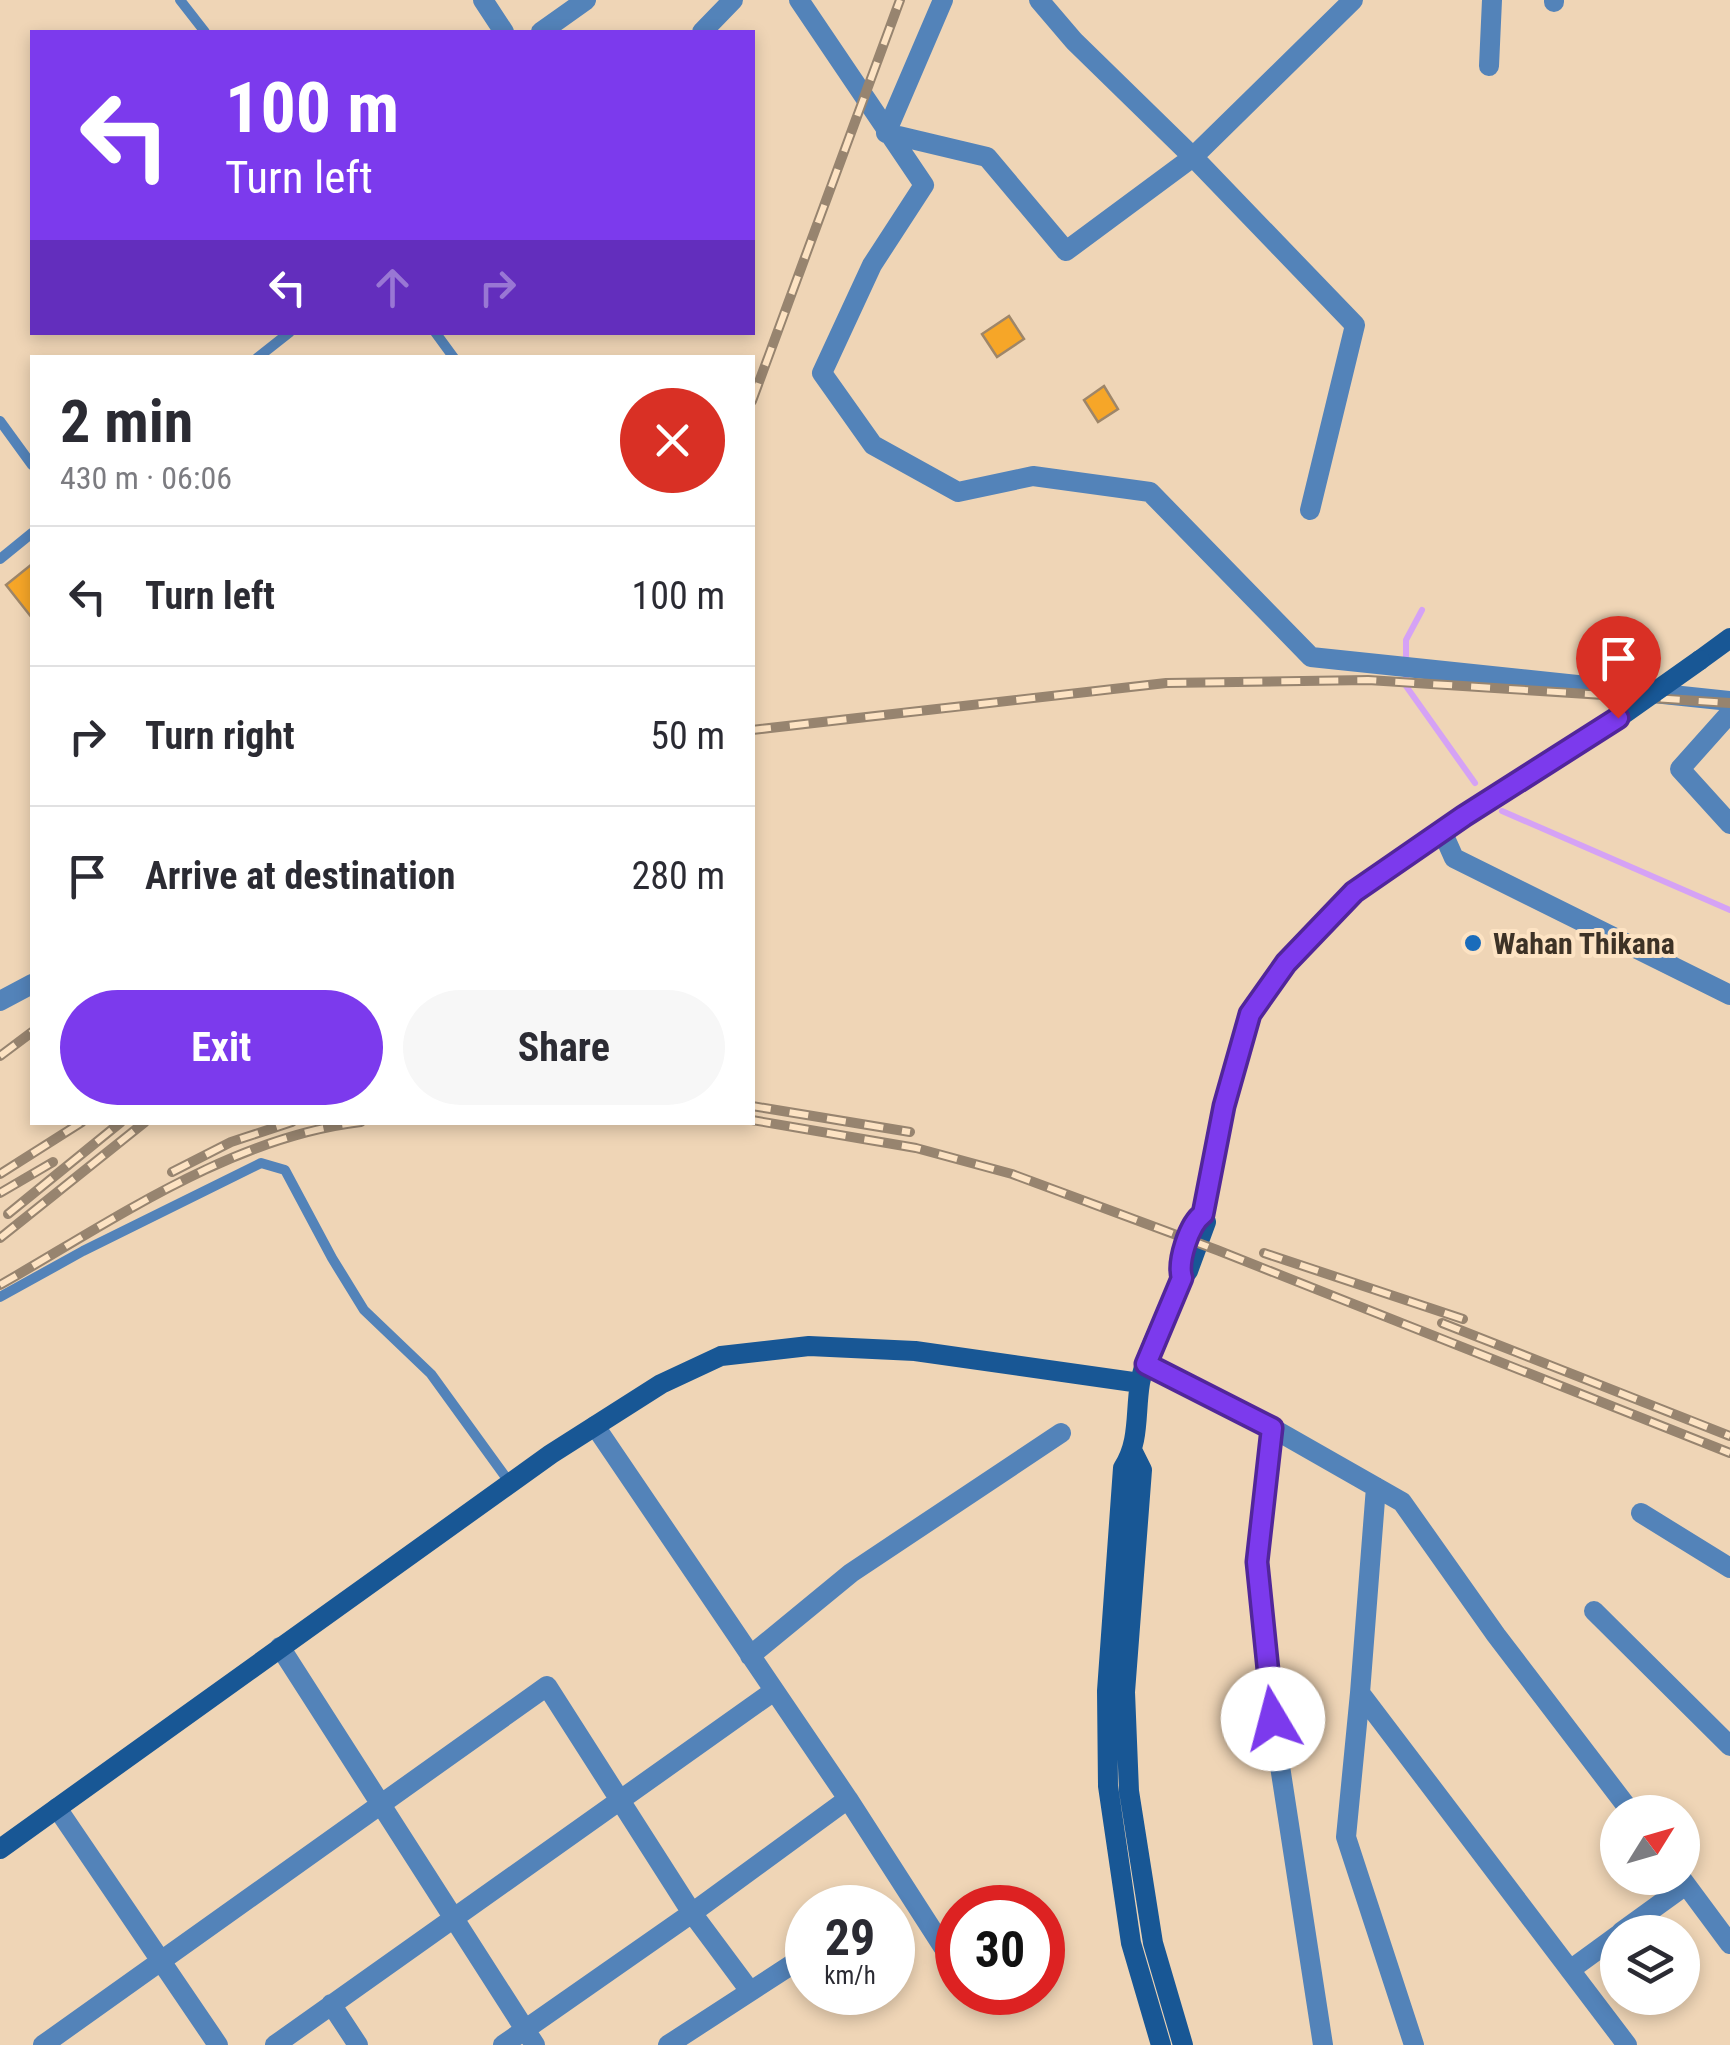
<!DOCTYPE html>
<meta charset="utf-8">
<style>
:root{--surface:#fff;--page:#f7f7f7;--text:#2b2b33;--muted:#7c7c81;--line:#e1e1e2;--accent:#7c3aed}
body{margin:0;font-family:"Roboto Condensed",sans-serif;background:var(--page);color:var(--text);height:100vh;display:flex;flex-direction:column;font-size:38px;white-space:nowrap}
*{box-sizing:border-box;margin:0}
p{font-size:32px;color:var(--muted)}
.icon{flex:none;width:55px;height:55px;fill:none;stroke:currentColor;stroke-width:2;stroke-linecap:round;stroke-linejoin:round}
.map{position:relative;flex:1;overflow:hidden}
.sheet{position:absolute;left:30px;top:355px;width:725px;height:770px;display:flex;flex-direction:column;background:var(--surface);border-radius:0px;box-shadow:0 5px 15px #0003}
.sheet>*{flex:none}
.guide{position:absolute;left:30px;top:30px;width:725px;height:305px;border-radius:0px;box-shadow:0 5px 15px #0003;background:#7c3aed;color:#fff;overflow:hidden}
.needle{width:65px;rotate:53deg}
.buttons{position:absolute;left:1600px;top:1795px;display:grid;gap:20px}
.buttons a{display:grid;place-items:center;width:100px;height:100px;border-radius:50%;background:var(--surface);box-shadow:0 5px 15px #0003;font-size:50px}
.speed{position:absolute;left:785px;top:1885px;display:flex;gap:20px;font-size:50px;font-weight:700;text-align:center}
.speed>*{display:grid;place-content:center;width:130px;height:130px;border-radius:50%;background:var(--surface);box-shadow:0 5px 15px #0003;line-height:1}
.speed small{font-size:25px;font-weight:400}
.speed .limit{border:15px solid #d22;background:#fff;color:#111}
.pin{position:absolute;display:grid;place-items:center;width:85px;height:85px;color:#fff;margin:-102px -42px;border-radius:50% 50% 50% 0;rotate:-45deg;box-shadow:0 0 10px #0007}
.pin .icon{rotate:45deg}
.me{position:absolute;width:110px;margin:-55px;rotate:352deg;stroke-linejoin:round;filter:drop-shadow(0 0 8px #0008)}
.turn{display:flex;align-items:center;gap:35px;height:210px;padding:0 30px;font-size:45px}
.turn .icon{width:130px;height:130px;stroke-width:2.5}
.turn b{display:block;font-size:70px;line-height:85px}
.lanes{display:flex;align-items:center;height:95px;padding:0 30px;background:#0003;justify-content:center;gap:50px;direction:ltr}
.lanes .off{opacity:.35}
.round{display:grid;place-items:center;flex:none;width:105px;height:105px;border-radius:52px;background:var(--page)}
.head{display:flex;align-items:center;justify-content:space-between;height:170px;padding:0 30px}
h1{font-size:60px;font-weight:700;line-height:75px}
.button{display:flex;gap:20px;margin-top:auto;padding:20px 30px}
.button a{flex:1;height:115px;border-radius:60px;background:var(--accent);color:#fff;font-size:40px;font-weight:700;line-height:115px;text-align:center}
.button a+a{background:var(--page);color:var(--text)}
ul{padding:0;list-style:none}
li{display:flex;align-items:center;gap:30px;height:140px;padding:0 30px;border-top:2px solid var(--line)}
li div{flex:1}
li b{display:block;font-size:38px}
li em{font-style:normal}
.map>svg:first-child{display:block}
</style>
<div class="map">
<svg width="1730" height="2045" viewBox="0 0 1730 2045">
<rect width="100%" height="100%" fill="#efd5b6"/>
<g fill="none" stroke-linecap="round" stroke-linejoin="round">
<path stroke="#d5a2f5" stroke-width="6" d="M1422,610L1406,640V686L1475,783
M1502,811L1730,910"/>
</g>
<path fill="#f6a628" stroke="#9e8669" stroke-width="2.5" d="M1009,316L1024,339L997,357L982,334Z
M1104,386L1118,409L1098,422L1084,400Z
M32,564V618L6,585Z"/>
<g fill="none" stroke-linecap="round" stroke-linejoin="round">
<path stroke="#5383b9" stroke-width="10" d="M180,0L205,32
M435,332L454,358
M257,358L290,332
M0,421L32,465
M0,559L32,533
M0,1297L83,1251L261,1163L285,1170L332,1258L364,1310L431,1374L510,1483"/>
<path stroke="#5383b9" stroke-width="20" d="M483,0L504,32
M799,0L924,185L872,265L822,373L873,445L958,492L1033,476L1150,492L1311,657L1730,701
M1039,0L1074,41L1198,162L1355,325L1310,510
M1554,2V0
M541,32L586,0
M702,32L733,0
M1489,66L1492,0
M886,133L987,157L1066,251L1193,157L1353,0
M886,133L943,0
M1730,713L1680,769L1730,824
M1442,831L1454,858L1730,995
M0,1001L32,984
M1146,1364L1272,1428L1402,1502L1496,1635L1631,1812
M595,1426L848,1799L958,1970
M1272,1428L1257,1562L1267,1682L1323,2045
M1376,1487L1360,1693L1627,2045
M1641,1513L1730,1568
M1594,1611L1730,1746
M280,1647L535,2045
M750,1656L851,1573L1061,1433
M1360,1693L1346,1837L1414,2045
M57,1808L218,2045
M1681,1878L1730,1944
M1621,1932L1686,1885
M1570,1970L1618,1935
M331,2004L358,2045
M43,2045L547,1686L692,1913L750,1991
M275,2045L774,1691
M503,2045L692,1913L848,1799
M668,2045L808,1954"/>
<path stroke="#185795" stroke-width="20" d="M1700,660L1730,638
M1133,1452L1142,1470L1125,1692L1129,1791L1153,1943L1183,2045
M0,1849L551,1454L661,1384L721,1356L809,1346L915,1351L1140,1383
M1161,2045L1131,1943L1108,1786L1107,1691L1123,1468C1140,1442 1135,1413 1140,1383C1147,1347 1168,1312 1182,1278L1188,1271L1206,1222L1203,1214L1224,1106L1250,1014L1286,963L1354,892L1463,816L1618,718"/>
<defs>
<path id="rail" d="M752,401L900,0
M752,730L1166,683L1368,680L1730,703
M0,1056L32,1032
M752,1106L910,1132
M752,1120L916,1148L1012,1174L1217,1250L1730,1453
M172,1172L231,1142L292,1122
M0,1174L82,1122
M0,1193L53,1162
M8,1214L121,1122
M0,1238L145,1122
M1264,1253L1463,1319
M0,1285C112,1221 231,1137 361,1122
M1442,1323L1730,1436"/>
</defs>
<use href="#rail" stroke="#97846f" stroke-width="10"/>
<use href="#rail" stroke="#fde3c3" stroke-width="6" stroke-dasharray="19" stroke-linecap="butt"/>
<path stroke="#185795" stroke-width="20" d="M1618,718L1700,660"/>
</g>
<g fill="none" stroke-linecap="round" stroke-linejoin="round">
<defs>
<path id="route" d="M1273,1719L1257,1562L1272,1428L1146,1364L1182,1278C1177,1262 1189,1224 1203,1214L1224,1106L1250,1014L1286,963L1354,892L1464,816L1618,718"/>
</defs>
<use href="#route" stroke="#51269a" stroke-width="25"/>
<use href="#route" stroke="#7c3aed" stroke-width="18"/>
</g>
<circle fill="#1a6cbb" stroke="#fde3c3" stroke-width="4" cx="1473" cy="943" r="10"/>
<g text-anchor="middle" dominant-baseline="central" stroke-width="8" stroke-linejoin="round" paint-order="stroke">
<g font-size="30" font-weight="bold" fill="#3d3226" stroke="#fde3c3" text-anchor="start">
<text x="1493" y="943">Wahan Thikana</text>
</g>
</g>
</svg>
<div class="buttons">
<a><svg class="needle" viewBox="-14 -14 28 28"><path d="M0-13l5 13h-10z" fill="#e53935"/><path d="M0 13l5-13h-10z" fill="#7c7c81"/></svg></a>
<a><svg class="icon" aria-label="layers" viewBox="0 0 24 24"><path d="M12 4l9 5-9 5-9-5zM3 14l9 5 9-5"/></svg></a>
</div>
<div class="speed"><div>29<small>km/h</small></div><div class="limit">30</div></div>
<div class="pin" style="left:1618px;top:718px;background:#d93025"><svg class="icon" aria-label="arrive" viewBox="0 0 24 24"><path d="M6 21V4h12l-3 4 3 4H6"/></svg></div>
<svg class="me" style="left:1273px;top:1719px" viewBox="-20 -20 40 40"><circle r="19" fill="#fff"/><path d="M0-13L10 11 0 6-10 11z" fill="#7c3aed"/></svg>
<div class="guide">
<div class="turn"><svg class="icon" aria-label="left" viewBox="0 0 24 24"><path d="M17 20v-9H6M10 6l-5 5 5 5"/></svg><div><b>100 m</b>Turn left</div></div>
<div class="lanes"><svg class="icon" aria-label="left" viewBox="0 0 24 24"><path d="M17 20v-9H6M10 6l-5 5 5 5"/></svg><svg class="icon off" aria-label="ahead" viewBox="0 0 24 24"><path d="M12 20V5M6 11l6-6 6 6"/></svg><svg class="icon off" aria-label="right" viewBox="0 0 24 24"><path d="M7 20v-9h11M14 6l5 5-5 5"/></svg></div>
</div>
<section class="sheet">
<div class="head"><div><h1>2 min</h1><p>430 m · 06:06</p></div><a class="round" style="background:#d93025;color:#fff"><svg class="icon" aria-label="close" viewBox="0 0 24 24"><path d="M6 6l12 12M18 6L6 18"/></svg></a></div>
<ul>
<li><svg class="icon" aria-label="left" viewBox="0 0 24 24"><path d="M17 20v-9H6M10 6l-5 5 5 5"/></svg><div><b>Turn left</b></div><em>100 m</em></li>
<li><svg class="icon" aria-label="right" viewBox="0 0 24 24"><path d="M7 20v-9h11M14 6l5 5-5 5"/></svg><div><b>Turn right</b></div><em>50 m</em></li>
<li><svg class="icon" aria-label="arrive" viewBox="0 0 24 24"><path d="M6 21V4h12l-3 4 3 4H6"/></svg><div><b>Arrive at destination</b></div><em>280 m</em></li>
</ul>
<div class="button"><a>Exit</a><a>Share</a></div>
</section>
</div>
